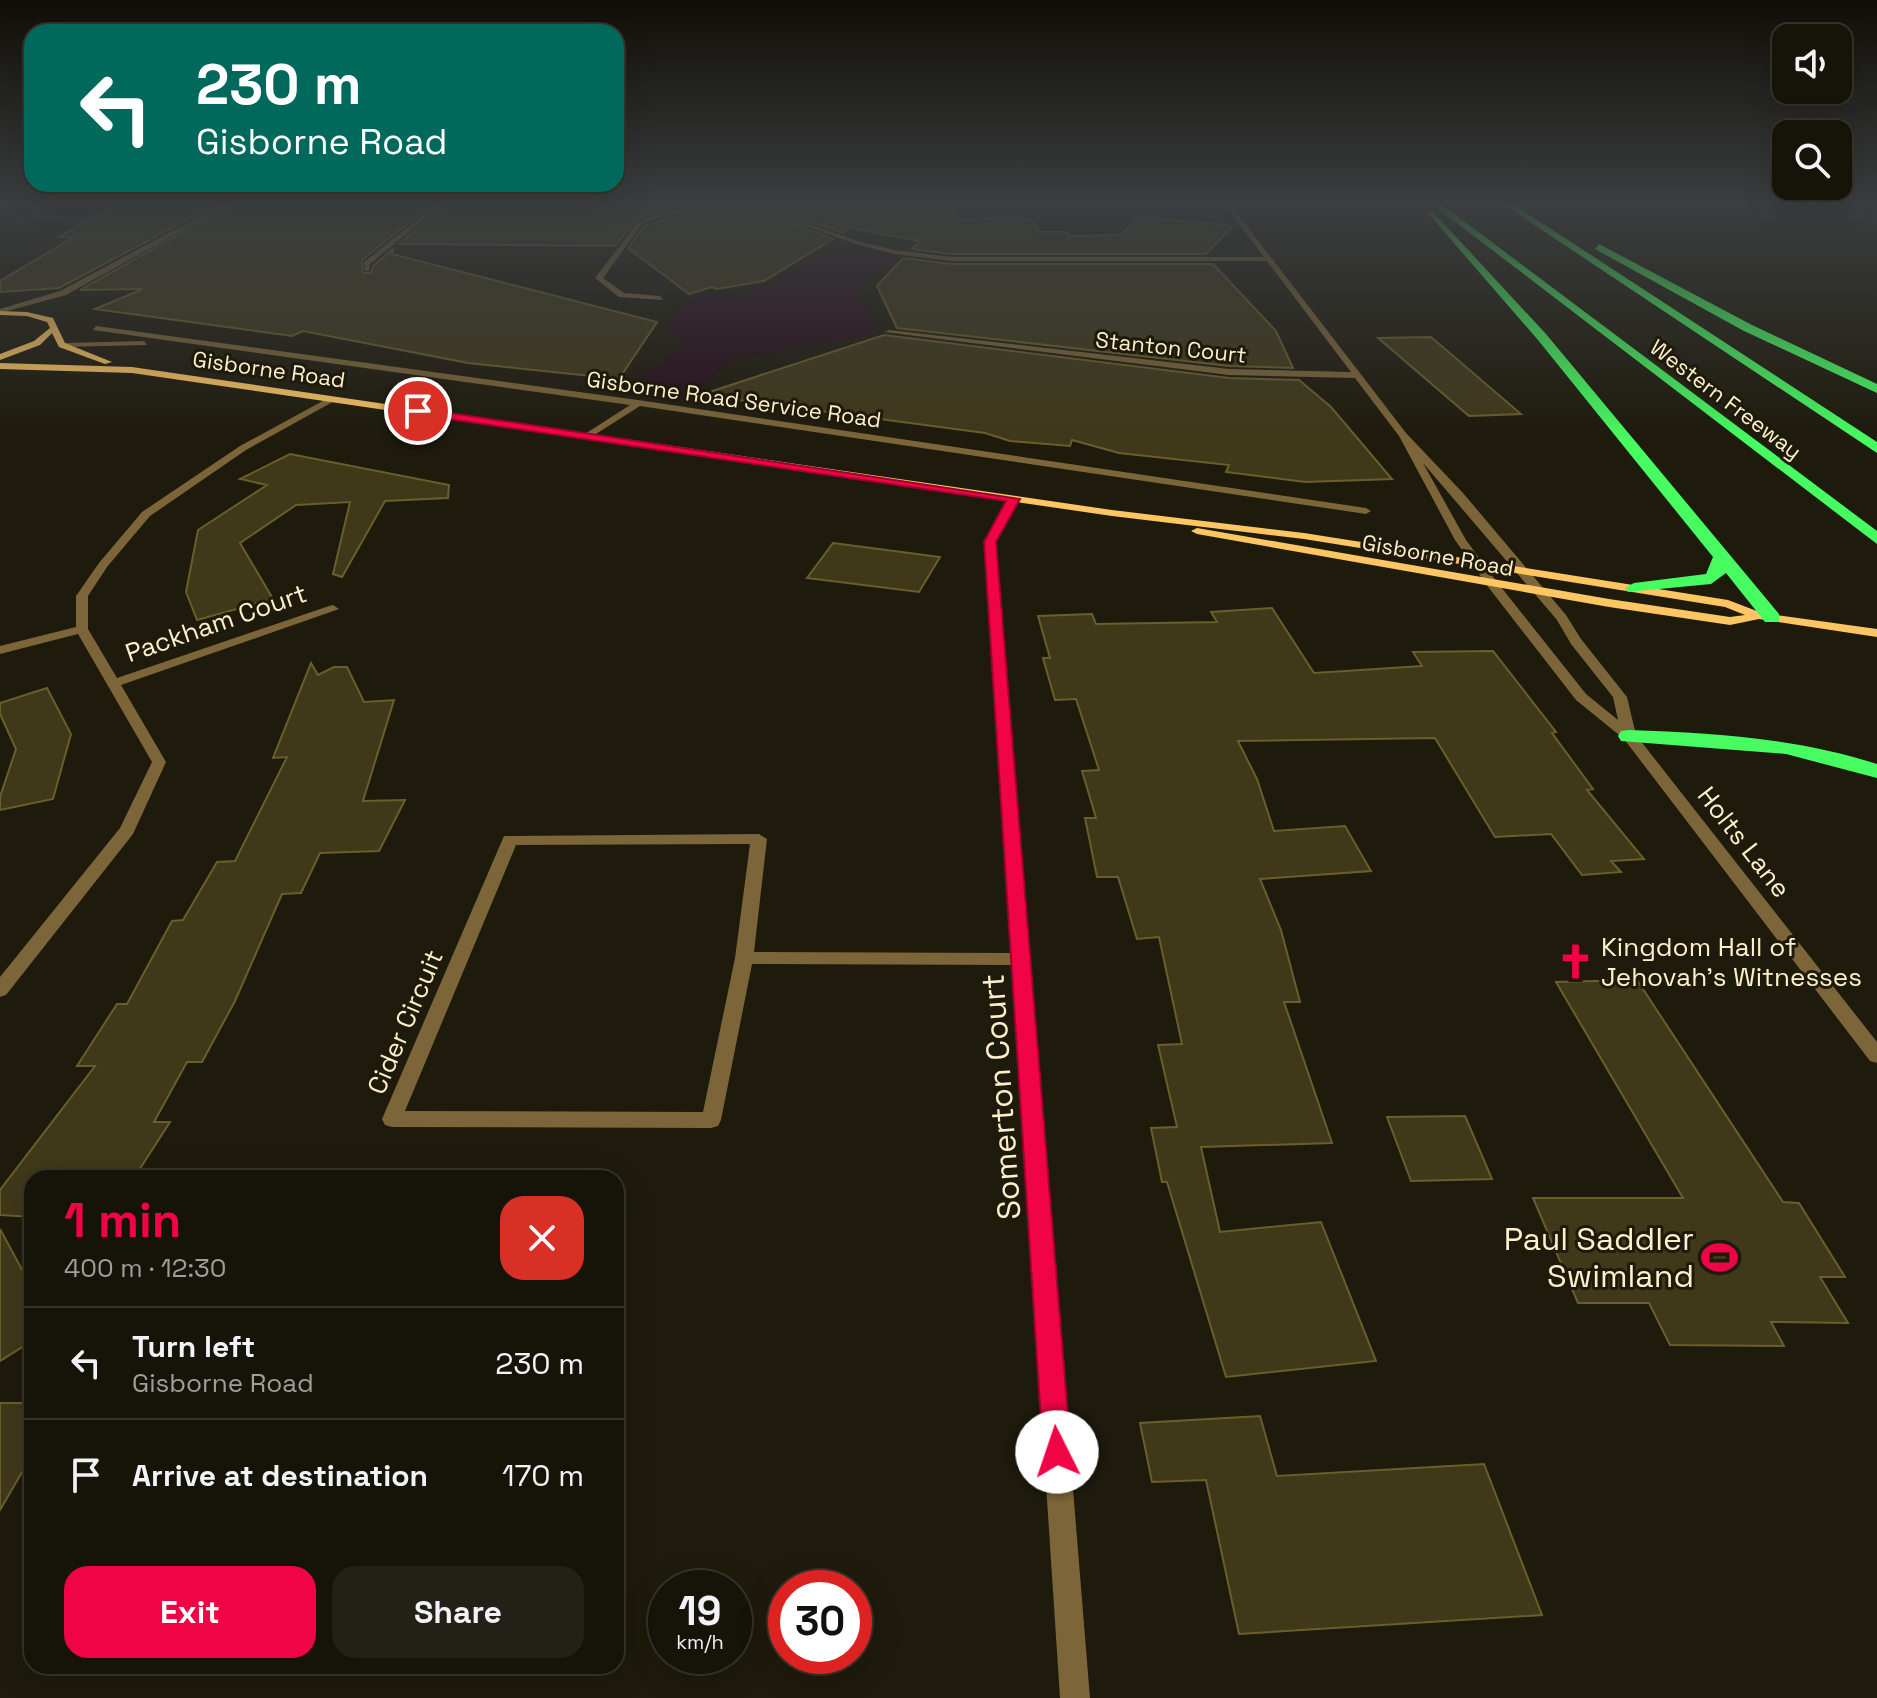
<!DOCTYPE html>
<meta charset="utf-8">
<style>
:root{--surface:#161409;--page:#232117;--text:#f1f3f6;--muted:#9e9e9c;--line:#35332a;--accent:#f00446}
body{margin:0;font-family:"Space Grotesk",sans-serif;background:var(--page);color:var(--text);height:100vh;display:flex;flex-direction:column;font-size:30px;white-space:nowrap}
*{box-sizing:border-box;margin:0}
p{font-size:26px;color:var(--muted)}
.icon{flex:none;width:44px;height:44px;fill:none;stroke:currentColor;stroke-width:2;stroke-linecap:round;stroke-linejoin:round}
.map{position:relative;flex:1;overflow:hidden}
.panel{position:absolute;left:24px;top:1170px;width:600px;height:504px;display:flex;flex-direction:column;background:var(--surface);border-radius:24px;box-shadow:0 8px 32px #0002,0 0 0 2px var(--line)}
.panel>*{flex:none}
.banner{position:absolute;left:24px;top:24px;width:600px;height:168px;border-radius:24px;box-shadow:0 8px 32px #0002,0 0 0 2px var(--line);background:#00695c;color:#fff;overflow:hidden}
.controls{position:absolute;left:1772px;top:24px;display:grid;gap:16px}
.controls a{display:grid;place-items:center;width:80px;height:80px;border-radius:16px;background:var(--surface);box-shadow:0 8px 32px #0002,0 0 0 2px var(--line);font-size:40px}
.speed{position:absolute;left:648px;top:1570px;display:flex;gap:16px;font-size:40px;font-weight:700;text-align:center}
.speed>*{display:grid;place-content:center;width:104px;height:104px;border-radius:50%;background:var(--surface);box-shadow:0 8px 32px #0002,0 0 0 2px var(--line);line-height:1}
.speed small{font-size:20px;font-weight:400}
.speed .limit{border:12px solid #d22;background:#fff;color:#111}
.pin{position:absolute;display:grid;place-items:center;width:68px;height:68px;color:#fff;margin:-34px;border:4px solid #fff;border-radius:50%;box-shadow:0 2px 8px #0007}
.me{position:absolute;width:88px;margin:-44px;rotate:356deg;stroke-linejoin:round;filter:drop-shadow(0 0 6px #0008)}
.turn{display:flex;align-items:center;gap:28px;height:168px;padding:0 40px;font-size:36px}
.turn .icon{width:104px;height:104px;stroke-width:2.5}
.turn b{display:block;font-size:56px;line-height:68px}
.round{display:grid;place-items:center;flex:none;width:84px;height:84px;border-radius:24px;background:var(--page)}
.head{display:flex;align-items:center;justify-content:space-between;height:136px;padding:0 40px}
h1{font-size:48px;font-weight:600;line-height:60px;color:var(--accent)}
.primary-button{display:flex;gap:16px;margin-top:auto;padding:16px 40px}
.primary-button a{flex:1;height:92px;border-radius:24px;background:var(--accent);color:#fff;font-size:32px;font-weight:600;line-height:92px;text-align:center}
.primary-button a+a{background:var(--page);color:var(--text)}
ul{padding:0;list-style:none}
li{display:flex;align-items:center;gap:24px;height:112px;padding:0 40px;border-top:2px solid var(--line)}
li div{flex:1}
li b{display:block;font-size:30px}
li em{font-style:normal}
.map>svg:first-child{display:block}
</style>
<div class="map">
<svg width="1877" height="1698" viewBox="0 0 1877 1698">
<rect width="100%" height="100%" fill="#1e1a0c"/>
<path fill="#280f1a" d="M847,243L901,257L854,286L876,327L867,336L738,358L679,402L619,393L680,350L682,338L665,331L679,307L695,298V294L750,292Z"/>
<path fill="#3f3819" stroke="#6a5f2b" stroke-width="2" d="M116,204H217L59,288L0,292V281L74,237H59Z
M233,204H432L362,260L363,273H371L373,266L393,249L392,254L657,322L619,379L468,363L303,331L292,336L95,309L143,289L80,290Z
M446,204H694L655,211L637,219L615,246L399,244Z
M723,204H741L833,239L764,281L717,289L712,287L689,294L628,248L644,226Z
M760,204H955L956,220L1019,218L1032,221L1039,232H1068L1069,236L1120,235L1141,217L1233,226L1206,254H951L912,249L920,241L850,228L843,233Z
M903,258L951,264H1213L1276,331L1293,368L1229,366L897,328L877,286Z
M884,335L1229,378L1299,380L1331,407L1392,479L1305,482L1226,472L1229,465L1119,453L1072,440L1070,446L1010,441L985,433L700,395Z
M1431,337L1521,414L1469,416L1378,338Z
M290,454L449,485L448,498L385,501L342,577L333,574L350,502L296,505L240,543L273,599L197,620L186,592L198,530L267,485L240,479Z
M833,543L940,557L919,592L807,578Z
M1272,608L1314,673L1422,666L1413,652L1493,651L1556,732L1552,733L1593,789L1587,790L1644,859L1611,861L1621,872L1582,875L1551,834L1495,837L1435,738L1238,741L1257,779L1274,831L1345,826L1371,871L1260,879L1281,930L1300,1002H1284L1332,1143L1201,1147L1220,1232L1321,1222L1376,1361L1226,1377L1167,1182H1162L1151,1128L1177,1127L1158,1045L1182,1044L1159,937L1137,939L1118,877H1097L1085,818H1096L1082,771L1099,770L1076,699L1055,700L1043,658H1050L1038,616L1092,614L1096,624L1217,622L1211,612Z
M311,663L318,675L334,667H347L364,702L394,700L363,801L405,800L379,851L320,853L301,893L282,894L235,1001L202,1062H187L154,1122H170L134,1178H32V1217L0,1215V1190L95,1066H77L117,1004H127L172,921L183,920L217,862L235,861L287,757L273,758Z
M47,688L71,734L53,799L0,810V797L16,749L0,714V703Z
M1637,980L1783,1202L1799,1203L1845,1277H1820L1848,1323L1771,1322L1784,1346L1670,1345L1649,1303H1578L1533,1198H1683L1556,982Z
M1465,1116L1492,1179L1411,1181L1387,1117Z
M0,1229L32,1288V1341L0,1361Z
M0,1403H32V1455L0,1510Z
M1260,1416L1277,1476L1484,1464L1542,1615L1239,1634L1206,1480L1152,1482L1140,1423Z"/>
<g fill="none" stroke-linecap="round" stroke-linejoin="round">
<path fill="#7c6538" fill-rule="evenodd" d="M223,204H230L66,295L0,313V309L60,291Z
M437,204H443L370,264L369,271H365L364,262Z
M709,204H720L660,217L642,224L603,278L624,293L660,296L663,300L619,297L595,278L638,222L656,214Z
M744,204H752L860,242L895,250L951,257H1264L1224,204H1230L1406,433L1463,493L1566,615L1581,639L1627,697L1636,735L1877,1042V1063L1870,1061L1624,739L1576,700L1489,588L1455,540L1399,436L1355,378L1229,375L885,332L889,330L1229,369L1351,372L1267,261H951L895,254L856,244ZM1423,463L1557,620L1571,644L1613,697L1618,720L1586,694L1497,582L1466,540Z
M96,326L638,400L1366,508L1371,511L1366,514L640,406L588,439L585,438V434L630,405L93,330Z
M144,341L147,345L62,347L58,345L62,343Z
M330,397L338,399L246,450L150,516L107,567L88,596V629L117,678L329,606L333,605L339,609L121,685L166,762L133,834L6,995L0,997V977L120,828L152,762L78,634L0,654V646L76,627V596L99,563L142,512L240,446Z
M1010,497L1019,499L996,542L1090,1698H1060L1012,965L752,964L721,1120L718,1126L711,1128L392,1127L385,1125L382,1119L504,836L759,834L767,839L754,952L1011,953L984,542ZM750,844L735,958L703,1112L405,1111L516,845Z"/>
<path fill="#fdc663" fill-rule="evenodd" d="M0,311L27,312L53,318L65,343L112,362L105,364L59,347L52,333L40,345L0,360V354L34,341L50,328L47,322L27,316L0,315Z
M0,363L132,367L1112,510L1304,533L1728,600L1762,613L1877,629V637L1759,619L1730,625L1609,607L1197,534L1191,531L1197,528L1609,599L1730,617L1745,615L1725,607L1304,539L1112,516L132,373L0,369Z"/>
<path fill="#47fc60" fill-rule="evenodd" d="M1432,204H1441L1877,531V544Z
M1503,204H1513L1877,442V453Z
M1427,212H1433L1546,334L1779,614V622H1765L1726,573L1711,584L1628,592L1625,588L1634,583L1706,574L1713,557L1538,340Z
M1599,244L1752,325L1877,384V393L1744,331L1595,249Z
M1629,730C1713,733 1796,738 1877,764V778L1786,754L1621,741L1618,736L1621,731Z"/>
</g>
<linearGradient id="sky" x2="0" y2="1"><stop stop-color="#100e07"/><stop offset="0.46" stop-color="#3b3e40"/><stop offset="1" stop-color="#3b3e40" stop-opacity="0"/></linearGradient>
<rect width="1877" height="441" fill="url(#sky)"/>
<path fill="#f00446" stroke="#9c032e" stroke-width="2" d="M418,408L1020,499L996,542L1071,1452L1067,1462L1057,1466L1047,1462L1043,1452L984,542L1006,501L414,414Z"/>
<defs>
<symbol id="church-bare" viewBox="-9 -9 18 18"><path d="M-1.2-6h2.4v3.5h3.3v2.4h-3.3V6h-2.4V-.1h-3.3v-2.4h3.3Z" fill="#f00446" stroke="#1e1a0c" stroke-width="2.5" paint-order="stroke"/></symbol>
<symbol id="stadium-bare" viewBox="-9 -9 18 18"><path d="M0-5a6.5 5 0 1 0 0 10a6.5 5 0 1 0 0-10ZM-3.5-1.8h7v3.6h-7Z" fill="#f00446" stroke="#1e1a0c" stroke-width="2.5" paint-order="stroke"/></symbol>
</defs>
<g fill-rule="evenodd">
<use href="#church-bare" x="1550" y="936" width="51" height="51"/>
<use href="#stadium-bare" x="1694" y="1232" width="51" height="51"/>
</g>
<g text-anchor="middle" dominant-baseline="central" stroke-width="6" stroke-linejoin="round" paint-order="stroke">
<g font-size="22" fill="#fef0ca" stroke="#1e1a0c">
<text transform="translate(1171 347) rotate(6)">Stanton Court</text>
<text transform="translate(269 369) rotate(8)">Gisborne Road</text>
<text transform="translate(734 399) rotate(8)">Gisborne Road Service Road</text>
<text transform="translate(1726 399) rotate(37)">Western Freeway</text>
<text transform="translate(1438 555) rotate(10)">Gisborne Road</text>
</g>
<g font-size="26" fill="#fef0ca" stroke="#1e1a0c">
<text transform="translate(216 623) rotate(-19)">Packham Court</text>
<text transform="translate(1744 842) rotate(52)">Holts Lane</text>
<text transform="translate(405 1022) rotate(-67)">Cider Circuit</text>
</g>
<g font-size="26" fill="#fef0ca" stroke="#1e1a0c" text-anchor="start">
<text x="1601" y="947">Kingdom Hall of<tspan x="1601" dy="30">Jehovah's Witnesses</tspan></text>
</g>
<g font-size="32" fill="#fef0ca" stroke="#1e1a0c">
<text transform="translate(1001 1097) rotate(-94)">Somerton Court</text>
</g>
<g font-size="32" fill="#fef0ca" stroke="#1e1a0c" text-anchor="end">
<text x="1694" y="1239">Paul Saddler<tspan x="1694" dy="37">Swimland</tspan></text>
</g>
</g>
</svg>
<div class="controls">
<a><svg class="icon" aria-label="sound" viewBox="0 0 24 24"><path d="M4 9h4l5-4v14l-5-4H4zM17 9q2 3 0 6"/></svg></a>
<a><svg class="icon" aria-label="search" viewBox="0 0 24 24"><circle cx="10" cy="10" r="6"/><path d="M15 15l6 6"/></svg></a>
</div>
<div class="speed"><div>19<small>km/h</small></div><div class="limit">30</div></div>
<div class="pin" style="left:418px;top:411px;background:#d93025"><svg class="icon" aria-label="arrive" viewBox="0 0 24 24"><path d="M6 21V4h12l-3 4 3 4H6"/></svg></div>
<svg class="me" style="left:1057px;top:1452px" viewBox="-20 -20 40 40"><circle r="19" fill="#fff"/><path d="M0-13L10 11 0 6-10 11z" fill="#f00446"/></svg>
<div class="banner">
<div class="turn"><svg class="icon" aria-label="left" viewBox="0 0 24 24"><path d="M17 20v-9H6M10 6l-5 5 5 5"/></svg><div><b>230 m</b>Gisborne Road</div></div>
</div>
<section class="panel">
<div class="head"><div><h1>1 min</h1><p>400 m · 12:30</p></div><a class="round" style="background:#d93025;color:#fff"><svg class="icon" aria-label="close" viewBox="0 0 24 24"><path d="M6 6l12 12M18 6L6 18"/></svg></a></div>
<ul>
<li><svg class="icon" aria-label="left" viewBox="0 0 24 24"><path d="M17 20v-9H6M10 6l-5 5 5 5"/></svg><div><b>Turn left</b><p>Gisborne Road</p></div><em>230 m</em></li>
<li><svg class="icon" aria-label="arrive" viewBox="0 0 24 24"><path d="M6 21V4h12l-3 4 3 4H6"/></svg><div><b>Arrive at destination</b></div><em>170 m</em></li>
</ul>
<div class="primary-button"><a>Exit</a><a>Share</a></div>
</section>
</div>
